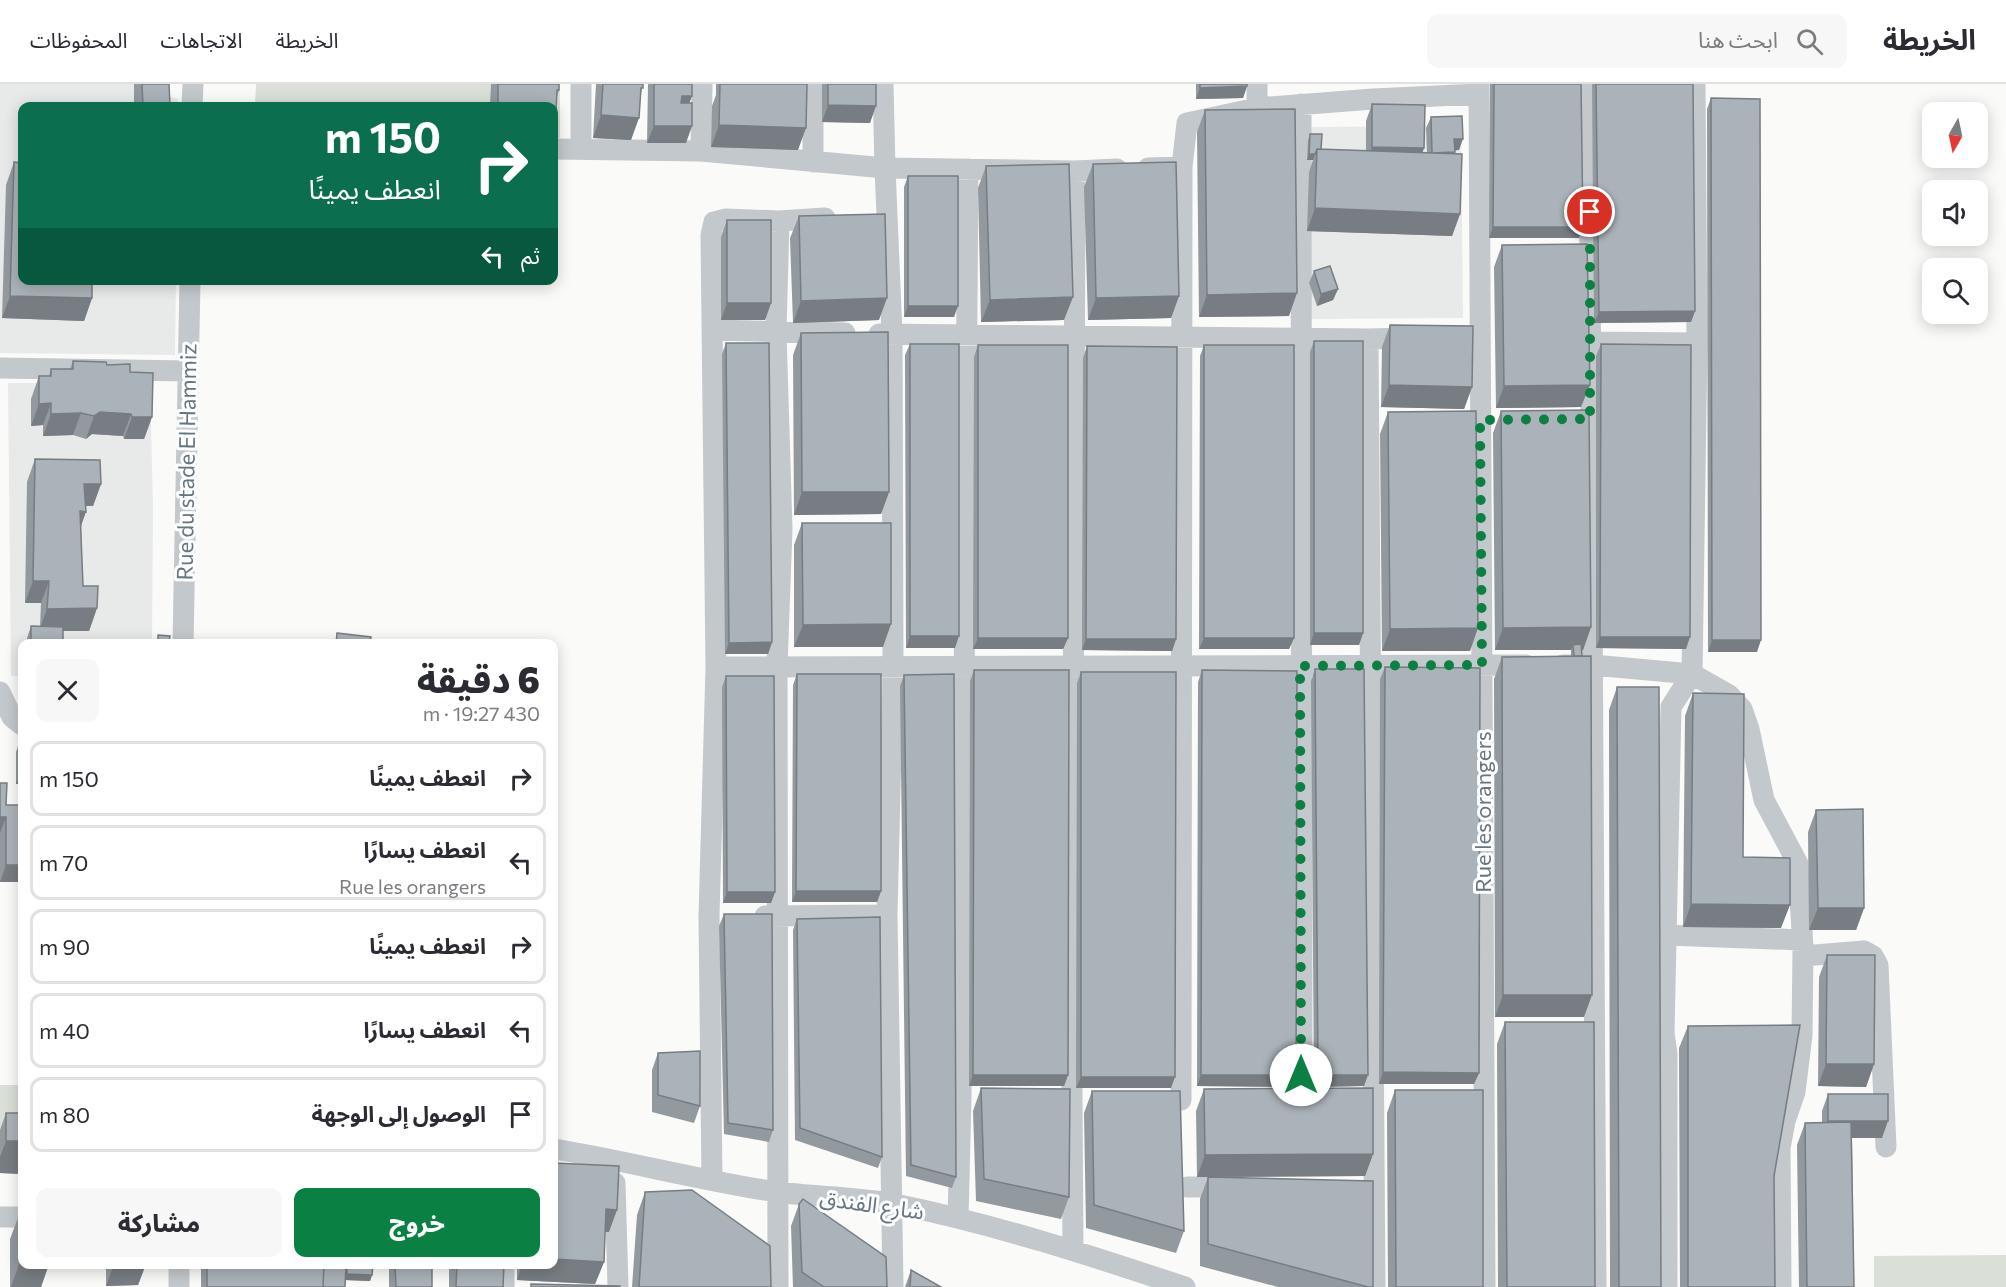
<!DOCTYPE html>
<html lang="ar">
<meta charset="utf-8">
<style>
:root{--surface:#fff;--page:#f7f7f7;--text:#2b2b33;--muted:#7c7c81;--line:#e1e1e2;--accent:#0b8043}
body{margin:0;font-family:Commissioner,"Noto Sans Arabic",sans-serif;background:var(--page);color:var(--text);direction:rtl;height:100vh;display:flex;flex-direction:column;font-size:22px;white-space:nowrap}
*{box-sizing:border-box;margin:0}
p{font-size:20px;color:var(--muted)}
.icon{flex:none;width:33px;height:33px;fill:none;stroke:currentColor;stroke-width:2;stroke-linecap:round;stroke-linejoin:round}
.map{position:relative;flex:1;overflow:hidden;direction:ltr}
.panel{position:absolute;left:18px;top:555px;width:540px;height:630px;display:flex;flex-direction:column;background:var(--surface);border-radius:12px;box-shadow:0 3px 15px #0003;direction:rtl}
.panel>*{flex:none}
.hud{position:absolute;left:18px;top:18px;width:540px;height:183px;border-radius:12px;box-shadow:0 3px 15px #0003;direction:rtl;background:#0b6e4f;color:#fff;overflow:hidden}
.needle{width:39px;rotate:189deg}
.buttons{position:absolute;left:1922px;top:18px;display:grid;gap:12px}
.buttons a{display:grid;place-items:center;width:66px;height:66px;border-radius:12px;background:var(--surface);box-shadow:0 3px 15px #0003;font-size:30px}
.pin{position:absolute;display:grid;place-items:center;width:51px;height:51px;color:#fff;margin:-26px;border:3px solid #fff;border-radius:50%;box-shadow:0 2px 6px #0007}
.me{position:absolute;width:66px;margin:-33px;rotate:0deg;stroke-linejoin:round;filter:drop-shadow(0 0 4px #0008)}
.turn{display:flex;align-items:center;gap:21px;height:126px;padding:0 18px;font-size:27px}
.turn .icon{width:78px;height:78px;stroke-width:2.5}
.turn b{display:block;font-size:42px;line-height:51px}
.then{display:flex;align-items:center;height:57px;padding:0 18px;background:#0003;gap:12px;font-size:22px}
.round{display:grid;place-items:center;flex:none;width:63px;height:63px;border-radius:12px;background:var(--page)}
.overview{display:flex;align-items:center;justify-content:space-between;height:102px;padding:0 18px}
h1{font-size:36px;font-weight:800;line-height:45px}
.action{display:flex;gap:12px;margin-top:auto;padding:12px 18px}
.action a{flex:1;height:69px;border-radius:12px;background:var(--accent);color:#fff;font-size:24px;font-weight:800;line-height:69px;text-align:center}
.action a+a{background:var(--page);color:var(--text)}
ul{padding:0;list-style:none}
li{display:flex;align-items:center;gap:18px;height:75px;margin:0 12px 9px;padding:0 6px;border:3px solid var(--line);border-radius:12px}
li div{flex:1}
li b{display:block;font-size:22px}
li em{font-style:normal}
header{display:flex;align-items:center;gap:36px;box-sizing:border-box;height:84px;padding:0 30px;background:var(--surface);border-bottom:2px solid var(--line)}
header strong{font-size:28px}
nav{display:flex;gap:33px;margin-inline-start:auto;font-size:21px}
.search{width:420px;height:54px;background:var(--page);display:flex;align-items:center;gap:15px;box-sizing:border-box;padding:0 21px;border-radius:12px;color:var(--muted);font-size:22px}
.map>svg:first-child{display:block}
</style>
<header>
<strong>الخريطة</strong>
<div class="search"><svg class="icon" aria-label="search" viewBox="0 0 24 24"><circle cx="10" cy="10" r="6"/><path d="M15 15l6 6"/></svg>ابحث هنا</div>
<nav><a>الخريطة</a><a>الاتجاهات</a><a>المحفوظات</a></nav>
</header>
<div class="map">
<svg width="2006" height="1203" viewBox="0 0 2006 1203">
<rect width="100%" height="100%" fill="#fafaf8"/>
<path fill="#e8e9e9" d="M0,0H168V12L178,15V22H22V196L176,197L175,271L0,269Z
M1461,42L1463,234L1308,235L1307,43Z
M8,299H150L153,424L152,559L22,560V592H11Z"/>
<path fill="#dadfd7" d="M256,0H560V54H554V22H255Z
M0,1001H22V1058L0,1057Z
M2006,1171V1203H1874V1172Z"/>
<g fill="none" stroke-linecap="round" stroke-linejoin="round">
<path stroke="#c3c8cc" stroke-width="21" d="M581,0V65
M813,0V78
M1479,0L1485,1203
M1588,0L1590,170L1596,1203
M1301,20L1302,1014
M192,22L193,0
M1257,24L1373,15L1479,10
M554,65L701,67L885,84L883,0
M701,67L702,0
M1148,84L1182,83L1187,39L1257,24V0
M712,246L845,249
M879,250L1368,255
M1590,258L1697,259
M0,284L188,287
M183,560L190,196
M1563,581H1593L1692,590L1729,611L1742,625L1749,645L1764,716L1798,780L1803,864L1802,951L1795,1008L1785,1037L1780,1064L1781,1203
M716,583L1526,581
M0,608L12,633L22,641
M765,832L887,831
M1666,851L1802,856
M1803,872L1864,867L1873,872L1878,881L1886,1063
M1181,1016L1182,83
M554,1065C628,1077 702,1097 777,1108C816,1113 857,1113 895,1120C994,1140 1089,1171 1185,1203
M712,1096L709,832L716,583L711,151L714,138L726,135L779,137L825,134
M615,1099L618,1203
M1187,1103H1231
M0,1133H22
M958,1134L961,1015L968,85
M1073,1166L1072,1017L1075,87
M179,1180V1203
M504,1180V1203
M778,1203L777,583L782,445L776,248L779,137
M893,1203L887,831L893,583L892,250L885,84L1075,87L1117,85
M1375,1203L1368,255L1412,254
M1667,1203V970L1664,949L1671,623L1692,590L1697,259L1695,0"/>
</g>
<path fill="#929a9f" d="M134,0H169L170,22H134Z
M491,0H559V6L554,22H490Z
M596,0H643L631,56L593,54Z
M648,0H692V12L689,19L686,59H647Z
M716,0H807L798,66L711,63L712,22L716,11Z
M822,0H876L870,39L822,38Z
M1196,0H1247V2L1243,14L1196,15Z
M1490,0H1581L1583,143L1579,154H1489Z
M1592,0H1693L1695,227L1691,238L1594,239Z
M1711,14L1757,568H1708L1707,25Z
M1372,20L1424,64L1422,69H1427L1426,44L1431,33L1459,66H1455L1454,70L1460,130L1452,152L1307,147L1309,88L1313,76H1307L1308,56L1310,50L1321,65L1366,67V37Z
M1205,26L1289,232L1199,233L1197,48Z
M14,78L92,214L84,237L2,234L6,101Z
M1093,80L1179,212L1171,234L1088,236L1084,103Z
M986,82L1064,236L981,238L978,104Z
M908,92L954,233H904V103Z
M799,132L879,236L793,239L790,154Z
M727,136L771,219L765,236H721V153Z
M1502,161L1581,323L1496,324L1494,183Z
M1314,187L1338,205L1333,216L1317,222L1309,199Z
M1390,241L1472,303L1464,325L1381,323L1382,263Z
M801,249L889,408L881,430L794,431L793,271Z
M1314,257L1363,549L1359,561H1310V268Z
M726,259L772,558L768,570H725L722,270Z
M910,260L955,564H906L905,271Z
M1601,260L1686,565L1596,564V272Z
M978,261L1068,554L1063,565H973L974,273Z
M1204,261L1294,554L1289,565H1199L1200,272Z
M1087,262L1176,555L1172,567L1082,566L1083,274Z
M73,277L107,281L130,288L152,333L144,355H124L123,352L92,350L86,355L73,351L43,352V341L31,342V315L39,292H49L51,285H70Z
M1501,327L1591,543L1583,566H1581L1584,933H1495L1494,595L1502,573L1571,572V566H1495L1493,349Z
M1388,328L1470,567H1382L1380,350Z
M35,375L101,400L93,422H86L81,443L83,502L97,524L89,547H63V560H27V554L31,542L40,543L41,519H25L27,398Z
M802,439L883,563H794V461Z
M1385,583L1479,989L1474,1000H1379L1380,595Z
M1315,585L1364,1002L1314,1003L1311,597Z
M974,586L1068,991L1064,1002H969L970,597Z
M1202,586L1296,991L1292,1003L1197,1002L1198,598Z
M1081,588L1171,1004H1076L1077,599Z
M797,590L881,807L877,818H792L793,601Z
M904,591L956,1093L952,1104L906,1092L900,602Z
M726,592L775,808L771,819H723L722,603Z
M1617,603L1661,1203H1610L1609,626Z
M1693,609L1743,773L1781,844L1683,843L1685,632Z
M22,651V700H16V668Z
M0,699L6,721H22V798H0Z
M1816,726L1864,824L1856,846H1809L1808,748Z
M724,830L773,1046L769,1058L724,1050L719,842Z
M797,835L882,1073L878,1084L795,1056L793,846Z
M22,870V947H18V884Z
M1827,871L1874,980L1866,1003L1818,1002L1819,893Z
M1505,938L1595,1203H1498L1497,960Z
M1688,942L1774,1092L1775,1203H1680L1679,964Z
M658,969L700,1022L694,1039L652,1028V986Z
M981,1004L1069,1113L1061,1135L976,1117L973,1027Z
M1204,1005L1373,1070L1365,1092L1221,1093L1373,1203H1278L1200,1182V1115L1208,1093H1197L1196,1027Z
M1395,1006L1483,1203H1388L1387,1029Z
M1092,1007L1184,1147L1176,1169L1086,1144L1084,1029Z
M1828,1010L1882,1054H1852L1854,1203H1799L1797,1061L1805,1039L1822,1038V1027Z
M6,1029H22V1090L0,1089V1046Z
M554,1079L609,1148H605L604,1178L595,1200L517,1196V1180H554Z
M645,1108L771,1203H632L637,1131Z
M799,1120L887,1203H793L791,1142Z
M22,1123V1180H49L41,1203H10V1155Z
M106,1180H146L138,1201L106,1202Z
M202,1180H346V1182V1180H373L372,1191L370,1197L345,1196V1203H201V1184Z
M389,1180H432V1203H389Z
M451,1180H504L503,1203H449V1186Z
M911,1186L941,1203H905Z"/>
<path fill="#777d82" d="M1247,2L1243,14L1196,15L1200,4Z
M682,12H692L686,28H676Z
M828,21L876,22L870,39L822,38Z
M601,31L639,34L631,56L593,54Z
M719,41L806,44L798,66L711,63Z
M654,42H692L686,59H647Z
M1454,55H1463L1459,66L1450,67Z
M1372,63L1424,64L1418,81L1366,80Z
M1309,70H1315L1313,76H1307Z
M1315,124L1460,130L1452,152L1307,147Z
M1493,143H1583L1579,154H1489Z
M1338,205L1333,216L1317,222L1321,210Z
M1297,209L1289,232L1199,233L1207,211Z
M10,212L92,214L84,237L2,234Z
M1179,212L1171,234L1088,236L1096,214Z
M1073,213L1064,236L981,238L990,216Z
M887,214L879,236L793,239L801,217Z
M727,219H771L765,236H721Z
M908,222H958L954,233H904Z
M1695,227L1691,238L1594,239L1599,228Z
M1389,301L1472,303L1464,325L1381,323Z
M1590,301L1581,323L1496,324L1504,302Z
M51,319L43,341L31,342L39,320Z
M100,328L131,330L123,352L92,350L86,355L94,332Z
M81,329L73,351L43,352L51,330Z
M132,333H152L144,355H124Z
M84,400H101L93,422H76Z
M802,408H889L881,430L794,431Z
M80,427L86,428L78,450Z
M33,497H49L41,519H25Z
M97,524L89,547H39L47,525Z
M891,540L883,563H794L803,541Z
M1591,543L1583,566H1573V561L1571,566H1495L1503,544Z
M1478,544L1470,567H1382L1390,545Z
M1314,549H1363L1359,561H1310Z
M910,552H959L955,564H906Z
M1600,553H1690L1686,565L1596,564Z
M978,554H1068L1063,565H973Z
M1204,554H1294L1289,565H1199Z
M1086,555H1176L1172,567L1082,566Z
M1712,556H1761L1757,568H1708Z
M772,558L768,570H725L729,559Z
M22,683V700H16Z
M0,733H6L0,749Z
M6,781H22V798H0Z
M796,807H881L877,818H792Z
M727,808H775L771,819H723Z
M1691,820L1790,821L1781,844L1683,843Z
M1818,824H1864L1856,846H1809Z
M1503,911H1592L1584,933H1495Z
M22,935V947H18Z
M1826,980H1874L1866,1003L1818,1002Z
M1383,988L1479,989L1474,1000H1379Z
M973,991H1068L1064,1002H969Z
M1201,991H1296L1292,1003L1197,1002Z
M1318,991H1368L1364,1002L1314,1003Z
M1081,993H1175L1171,1004H1076Z
M1828,1037H1888L1882,1054H1822Z
M6,1057H22V1090L0,1089V1073Z
M1373,1070L1365,1092L1197,1093L1205,1071Z
M606,1125L617,1126L609,1148L598,1147Z
M22,1172V1180H49L41,1203H11Z
M554,1175L604,1178L595,1200L517,1196L522,1180H554Z
M114,1180H146L138,1201L106,1202Z
M347,1190L372,1191L370,1197L345,1196Z"/>
<path fill="#aab3b9" stroke="#777d82" stroke-width="1.5" d="M142,0H169L170,22H143Z
M498,0H559V6H557L556,28H554V22H498Z
M603,0H643V4H641L639,34L601,31Z
M654,0H692V12H682L681,19H692V42H654Z
M720,0H807L806,44L719,41Z
M828,0H876V22L828,21Z
M1200,0H1247V2L1200,4Z
M1494,0H1581L1583,143H1493Z
M1596,0H1693L1695,227L1599,228Z
M1711,14L1760,15L1761,556H1712Z
M1372,20L1425,21L1424,64L1372,63Z
M1295,25L1297,209L1207,211L1205,26Z
M1462,32L1463,55H1454L1455,68L1432,69L1431,33Z
M1310,50H1322L1321,65H1317L1315,70H1309Z
M1317,65L1462,70L1460,130L1315,124Z
M14,78L22,79V196H92V214L10,212Z
M1176,78L1179,212L1096,214L1093,80Z
M1069,80L1073,213L990,216L986,82Z
M908,92H958V222H908Z
M885,130L887,214L801,217L799,132Z
M727,136H771V219H727Z
M1587,160L1590,301L1504,302L1502,161Z
M1330,182L1338,205L1321,210L1314,187Z
M1390,241L1473,242L1472,303L1389,301Z
M888,248L889,408H802L801,249Z
M1314,257H1363V549H1314Z
M726,259H769L772,558L729,559Z
M910,260H959V552H910Z
M1601,260L1691,261L1690,553H1600Z
M978,261H1068V554H978Z
M1204,261H1294V554H1204Z
M1087,262L1177,263L1176,555H1086Z
M73,277L106,278L107,281L130,280V288L153,289L152,333H132L131,330L100,328L94,332L81,329L51,330V319L39,320V292H51V285H73Z
M1589,326L1591,543L1503,544L1501,327Z
M1476,327L1478,544L1390,545L1388,328Z
M35,375L100,376L101,400H84L86,428L80,427L83,502H98L97,524L47,525L49,497H33Z
M802,439H891V540L803,541Z
M31,542L63,543V560H31Z
M337,549L371,553L370,560H336Z
M158,551L170,552L169,558H158Z
M1581,560L1582,572H1574L1573,561Z
M1591,572L1592,911H1503L1502,573Z
M1385,583L1480,584L1479,989L1383,988Z
M1315,585H1364L1368,991H1318Z
M974,586H1069L1068,991H973Z
M1202,586L1297,587L1296,991H1201Z
M1081,588H1176L1175,993H1081Z
M797,590H881V807H796Z
M954,590L956,1093L911,1081L904,591Z
M726,592H774L775,808H727Z
M1617,603H1659L1661,1203H1619Z
M1693,609L1744,610L1743,773L1790,774V821L1691,820Z
M0,699H7L6,721H22V781H6V733H0Z
M1863,725L1864,824H1818L1816,726Z
M724,830H772L773,1046L728,1039Z
M880,833L882,1073L800,1044L797,835Z
M1827,871H1875L1874,980H1826Z
M1505,938H1594L1595,1203H1507Z
M1800,941L1774,1092L1775,1203H1688V942Z
M700,967V1022L658,1011V969Z
M981,1004L1070,1005L1069,1113L984,1095Z
M1373,1004V1070L1205,1071L1204,1005Z
M1395,1006H1483V1203H1396Z
M1092,1007H1180L1184,1147L1094,1121Z
M1828,1010H1888V1037H1828Z
M6,1029H22V1057H6Z
M1851,1038L1854,1203H1807L1805,1039Z
M554,1079L619,1082L617,1126L606,1125L604,1178L554,1175Z
M1208,1093L1373,1097V1203H1368L1208,1160Z
M692,1106L770,1162L771,1203H639L645,1108Z
M803,1115L886,1173L887,1203H824L802,1188L799,1120Z
M207,1180H324L323,1203H207Z
M324,1180H346L345,1203H323Z
M347,1180H373L372,1191L347,1190Z
M395,1180H432V1203H396Z
M457,1180H504L503,1203H456Z
M911,1186L941,1203H910Z
M531,1200L620,1202V1203H531Z"/>
<g fill="none" stroke-linecap="round" stroke-linejoin="round">
<path stroke="#0b8043" stroke-width="10" stroke-dasharray="0 18" d="M1301,991L1300,582L1482,581L1480,336L1590,335V128"/>
</g>
<g text-anchor="middle" dominant-baseline="central" stroke-width="6" stroke-linejoin="round" paint-order="stroke">
<g font-size="22" fill="#657683" stroke="#fff">
<text transform="translate(186 378) rotate(-89)">Rue du stade El Hammiz</text>
<text transform="translate(1482 728) rotate(-90)">Rue les orangers</text>
<text transform="translate(872 1120) rotate(8)">شارع الفندق</text>
</g>
</g>
</svg>
<div class="buttons">
<a><svg class="needle" viewBox="-14 -14 28 28"><path d="M0-13l5 13h-10z" fill="#e53935"/><path d="M0 13l5-13h-10z" fill="#7c7c81"/></svg></a>
<a><svg class="icon" aria-label="sound" viewBox="0 0 24 24"><path d="M4 9h4l5-4v14l-5-4H4zM17 9q2 3 0 6"/></svg></a>
<a><svg class="icon" aria-label="search" viewBox="0 0 24 24"><circle cx="10" cy="10" r="6"/><path d="M15 15l6 6"/></svg></a>
</div>
<div class="pin" style="left:1590px;top:128px;background:#d93025"><svg class="icon" aria-label="arrive" viewBox="0 0 24 24"><path d="M6 21V4h12l-3 4 3 4H6"/></svg></div>
<svg class="me" style="left:1301px;top:991px" viewBox="-20 -20 40 40"><circle r="19" fill="#fff"/><path d="M0-13L10 11 0 6-10 11z" fill="#0b8043"/></svg>
<div class="hud">
<div class="turn"><svg class="icon" aria-label="right" viewBox="0 0 24 24"><path d="M7 20v-9h11M14 6l5 5-5 5"/></svg><div><b>150 m</b>انعطف يمينًا</div></div>
<div class="then">ثم<svg class="icon" aria-label="left" viewBox="0 0 24 24"><path d="M17 20v-9H6M10 6l-5 5 5 5"/></svg></div>
</div>
<section class="panel">
<div class="overview"><div><h1>6 دقيقة</h1><p>430 m · 19:27</p></div><a class="round"><svg class="icon" aria-label="close" viewBox="0 0 24 24"><path d="M6 6l12 12M18 6L6 18"/></svg></a></div>
<ul>
<li><svg class="icon" aria-label="right" viewBox="0 0 24 24"><path d="M7 20v-9h11M14 6l5 5-5 5"/></svg><div><b>انعطف يمينًا</b></div><em>150 m</em></li>
<li><svg class="icon" aria-label="left" viewBox="0 0 24 24"><path d="M17 20v-9H6M10 6l-5 5 5 5"/></svg><div><b>انعطف يسارًا</b><p>Rue les orangers</p></div><em>70 m</em></li>
<li><svg class="icon" aria-label="right" viewBox="0 0 24 24"><path d="M7 20v-9h11M14 6l5 5-5 5"/></svg><div><b>انعطف يمينًا</b></div><em>90 m</em></li>
<li><svg class="icon" aria-label="left" viewBox="0 0 24 24"><path d="M17 20v-9H6M10 6l-5 5 5 5"/></svg><div><b>انعطف يسارًا</b></div><em>40 m</em></li>
<li><svg class="icon" aria-label="arrive" viewBox="0 0 24 24"><path d="M6 21V4h12l-3 4 3 4H6"/></svg><div><b>الوصول إلى الوجهة</b></div><em>80 m</em></li>
</ul>
<div class="action"><a>خروج</a><a>مشاركة</a></div>
</section>
</div>
